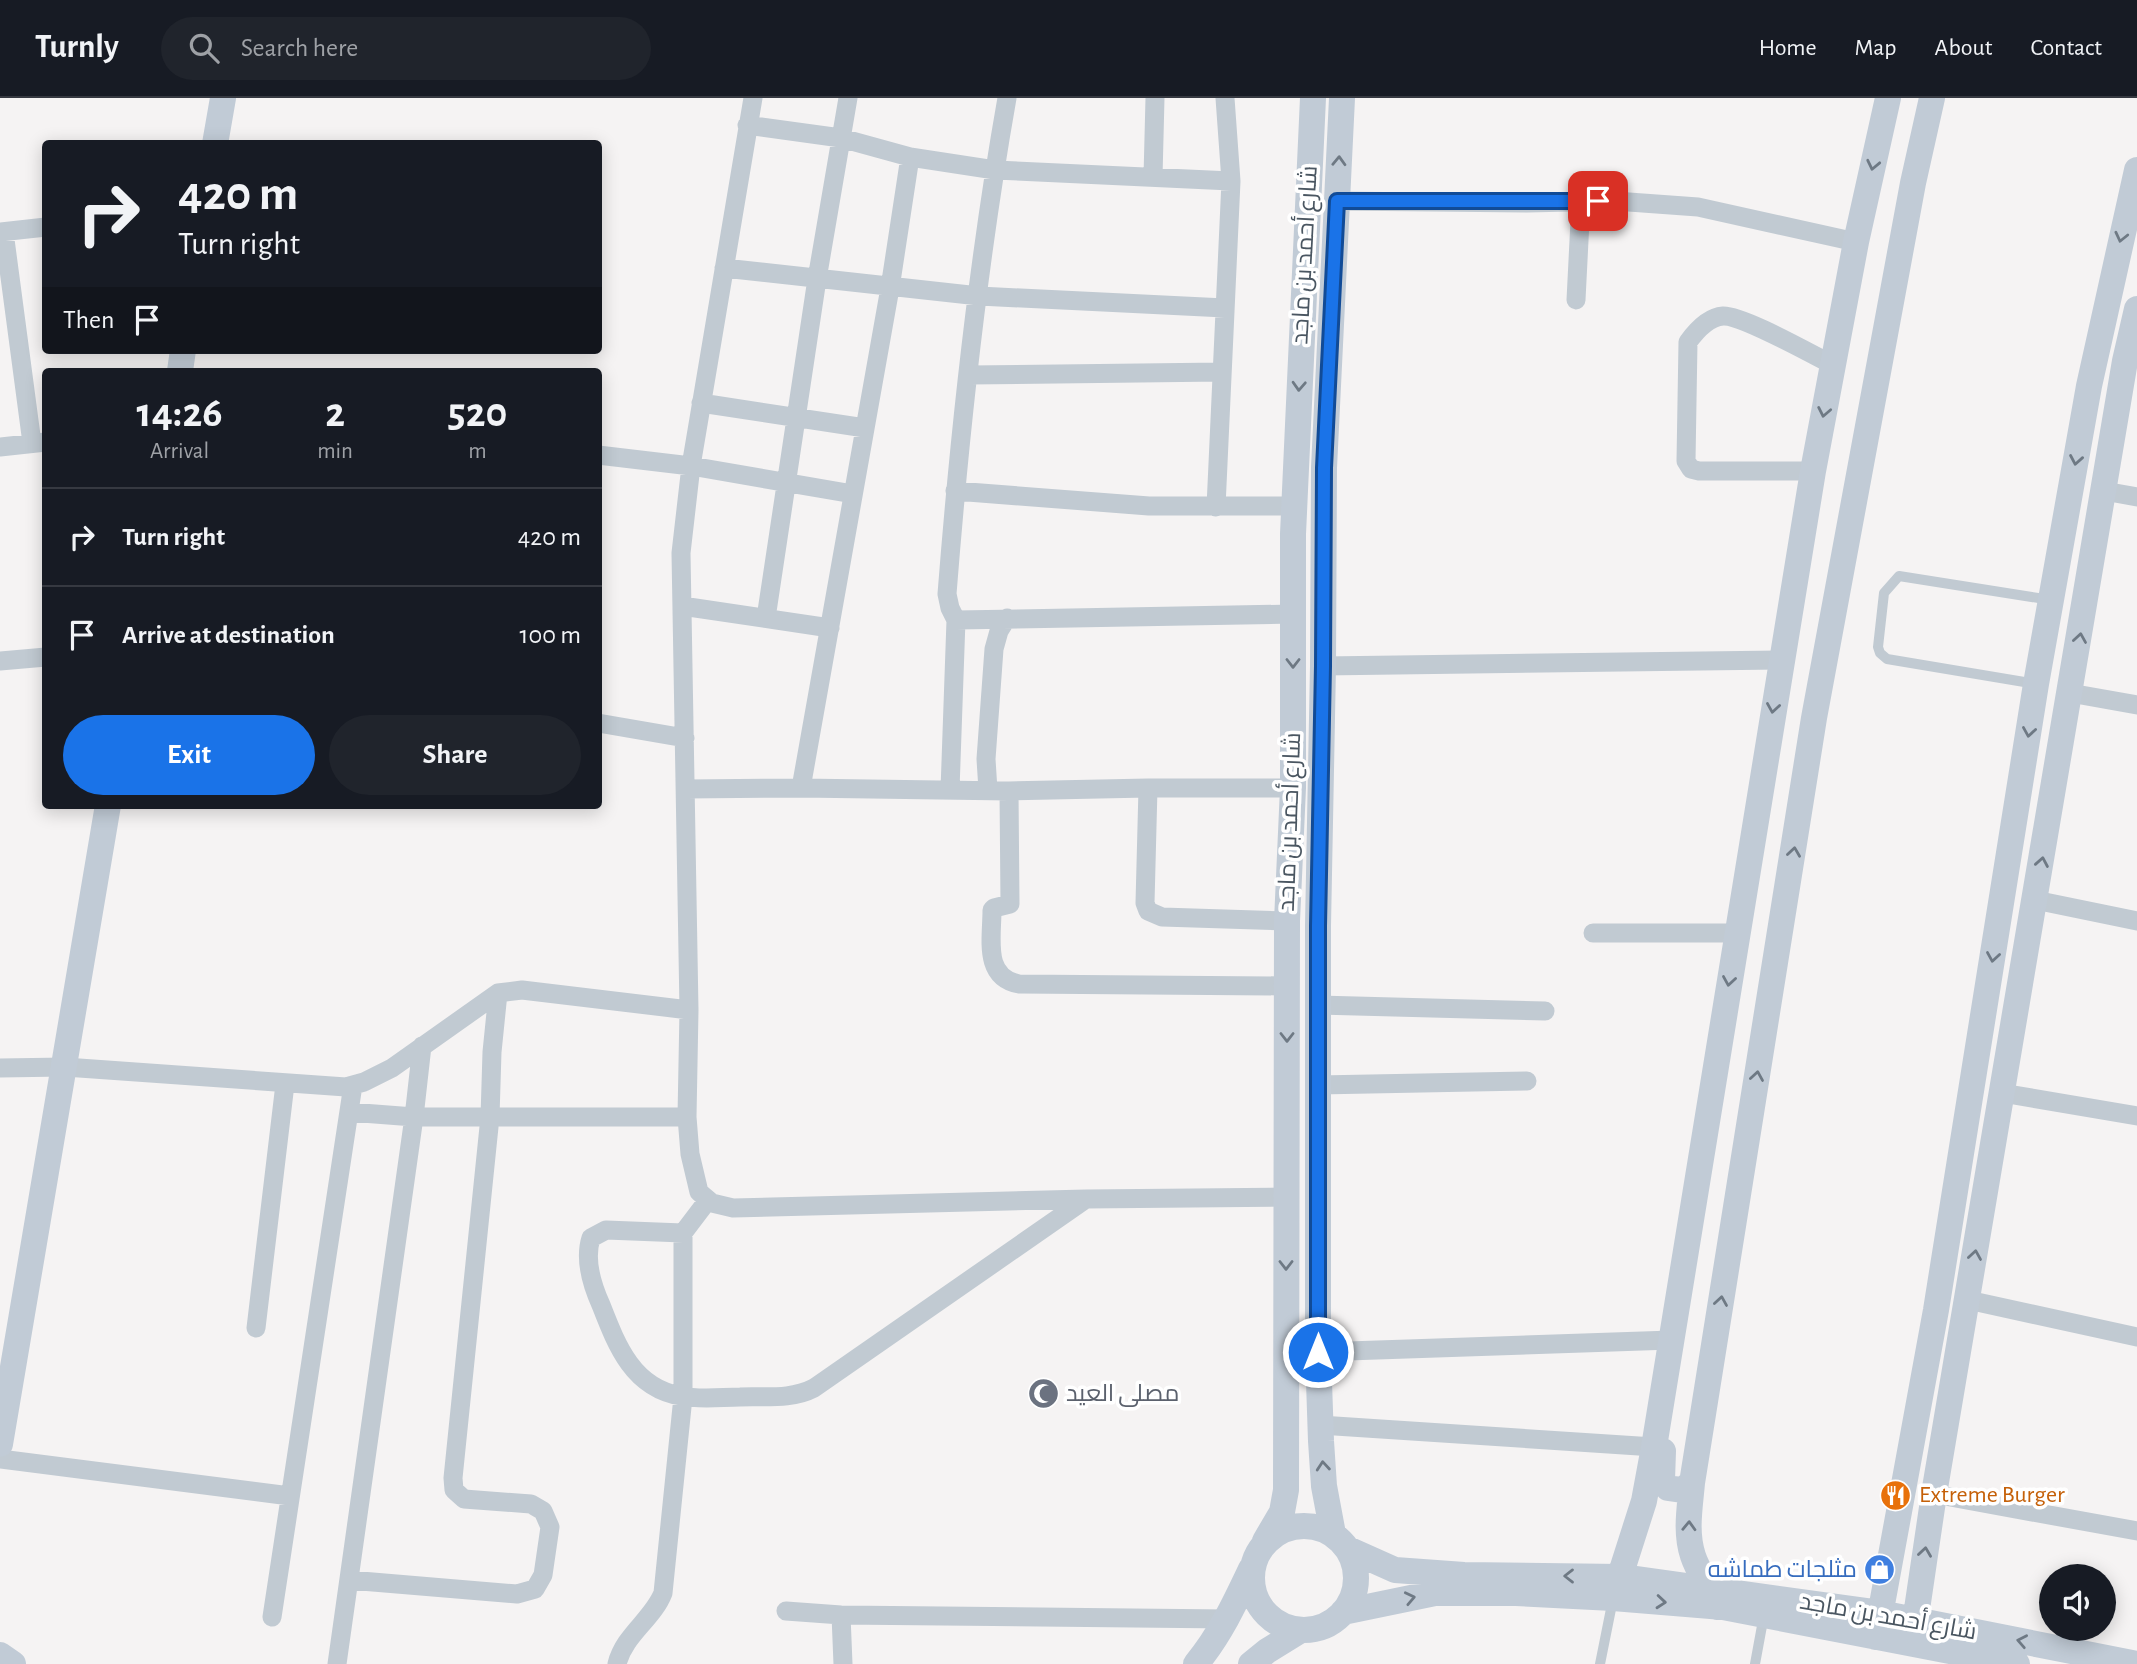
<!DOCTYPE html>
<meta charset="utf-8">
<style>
:root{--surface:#171b24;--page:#20242c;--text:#f1f3f6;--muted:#9ea1a6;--line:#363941;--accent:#1a73e8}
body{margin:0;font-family:"Alegreya Sans",Cairo,sans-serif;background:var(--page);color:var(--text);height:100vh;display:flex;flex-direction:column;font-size:26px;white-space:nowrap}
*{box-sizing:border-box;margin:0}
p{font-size:23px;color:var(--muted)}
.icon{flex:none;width:38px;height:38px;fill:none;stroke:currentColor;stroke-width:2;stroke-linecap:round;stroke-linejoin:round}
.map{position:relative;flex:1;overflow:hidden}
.panel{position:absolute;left:42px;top:270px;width:560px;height:441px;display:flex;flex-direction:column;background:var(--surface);border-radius:7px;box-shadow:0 4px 18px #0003}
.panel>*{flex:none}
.hud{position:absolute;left:42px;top:42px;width:560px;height:214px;border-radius:7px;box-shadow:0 4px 18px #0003;background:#171b24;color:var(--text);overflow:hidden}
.controls{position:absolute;left:2039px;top:1466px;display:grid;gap:14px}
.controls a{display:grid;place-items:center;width:77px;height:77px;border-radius:50%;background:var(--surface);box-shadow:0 4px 18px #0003;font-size:35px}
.pin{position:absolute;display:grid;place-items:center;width:60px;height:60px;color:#fff;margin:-30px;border-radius:14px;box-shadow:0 4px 10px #0006}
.me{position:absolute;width:77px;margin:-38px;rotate:0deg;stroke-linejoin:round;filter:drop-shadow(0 0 5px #0008)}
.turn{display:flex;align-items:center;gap:24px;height:147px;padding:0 21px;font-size:32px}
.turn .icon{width:91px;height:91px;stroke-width:2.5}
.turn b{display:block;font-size:49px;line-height:60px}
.then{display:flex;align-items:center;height:66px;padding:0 21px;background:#0003;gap:14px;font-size:26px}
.eta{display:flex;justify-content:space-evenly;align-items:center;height:119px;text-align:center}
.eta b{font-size:42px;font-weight:600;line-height:49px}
.cta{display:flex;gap:14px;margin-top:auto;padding:14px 21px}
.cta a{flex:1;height:80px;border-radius:42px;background:var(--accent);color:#fff;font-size:28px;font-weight:600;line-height:80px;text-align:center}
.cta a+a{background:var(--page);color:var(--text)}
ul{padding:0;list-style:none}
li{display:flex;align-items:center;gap:21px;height:98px;padding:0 21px;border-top:2px solid var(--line)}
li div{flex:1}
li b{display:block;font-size:26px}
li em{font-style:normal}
header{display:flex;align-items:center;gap:42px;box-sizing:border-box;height:98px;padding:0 35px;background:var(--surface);border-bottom:2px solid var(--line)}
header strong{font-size:33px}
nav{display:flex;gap:38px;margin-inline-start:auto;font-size:24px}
.search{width:490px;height:63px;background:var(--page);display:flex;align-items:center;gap:18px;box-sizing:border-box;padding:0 24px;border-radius:38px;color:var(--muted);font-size:26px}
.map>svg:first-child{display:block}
</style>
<header>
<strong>Turnly</strong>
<div class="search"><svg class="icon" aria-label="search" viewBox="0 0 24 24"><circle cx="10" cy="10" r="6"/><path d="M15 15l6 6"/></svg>Search here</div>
<nav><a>Home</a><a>Map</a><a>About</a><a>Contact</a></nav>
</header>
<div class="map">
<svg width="2137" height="1566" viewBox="0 0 2137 1566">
<rect width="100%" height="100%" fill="#f5f3f3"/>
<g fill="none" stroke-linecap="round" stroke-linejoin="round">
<path stroke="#c1cad2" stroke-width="10" d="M2036,586L1887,561L1880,555L1878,549L1884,495L1899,478L2051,502
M1600,1566L1613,1501
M1755,1566L1764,1517"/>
<path stroke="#c1cad2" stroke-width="19" d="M753,0L691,368L681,455L689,912L687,1019L690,1056L699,1094L712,1105L733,1110L1086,1101L1286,1099
M747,27L841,40L910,59L995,72L1231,83
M1153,79L1155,0
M1337,103L1527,105L1615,103L1698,109L1856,144
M0,134L46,129
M4,134L32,345
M724,170L979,198L1225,210
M1576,202L1581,103
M969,277L1222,274
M701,305L865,330
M0,349L46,344
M598,357L691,368L853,396
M1813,373H1699L1691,371L1686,363L1688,244C1696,233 1709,219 1723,218C1742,217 1811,256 1833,267
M955,393L1149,408H1294
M2104,393L2137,399
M1216,409L1231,83L1225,0
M682,508L830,530
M766,520L817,181L848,0
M956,522L1293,516
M0,563L46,559
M1323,568L1781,562
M2070,595L2137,607
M598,625L685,640
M801,690L890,190L910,59
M1148,690L1145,805L1148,813L1162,819L1287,823
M686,691L801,690L1009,693L1148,690H1293
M950,692L956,522L950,510L947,496C960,330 978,164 1007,0
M988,692L986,661L994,551L999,533L1007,520
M1009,693L1010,806L994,810L992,812C992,841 983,879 1019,886L1287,888
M2035,802L2137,823
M1593,835H1737
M1318,907L1545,913
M0,970L65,969L346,989L364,984L392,970L498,895L522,892L689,912
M1318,987L1527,983
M2002,995L2137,1018
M349,1014L414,1019H687
M683,1135L606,1132L591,1140C584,1162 592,1187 601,1207C617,1248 633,1290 681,1298C700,1302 722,1299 740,1299C766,1298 791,1302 814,1290L1086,1101
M1968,1202L2137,1239
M256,1230L285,986
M1318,1254L1672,1242
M1320,1327L1654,1349
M0,1361L290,1398
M1934,1396L2137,1433
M349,1482L517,1496L535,1491L543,1477L550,1429L543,1413L531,1406L464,1401L454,1392L453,1380L490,1019L492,954L498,895
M786,1513L841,1517L1228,1521
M841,1517L843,1566
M272,1519L353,987
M337,1566L414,1019L422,948
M617,1566C624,1537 653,1521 663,1495L683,1299V1135L708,1102"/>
<path stroke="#c1cbd6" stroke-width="26" d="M215,46L223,0
M180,273L183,252
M0,1346L108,707
M1663,1353L1662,1382L1668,1390L1682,1392L1692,1385
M1252 1480a52 52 0 1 1 104 0a52 52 0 1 1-104 0Z
M1333,1436L1324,1388L1321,1343L1318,1254V828L1323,568L1324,370L1342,0
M1265,1443L1282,1414L1286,1392L1287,823L1293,690V436L1313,0
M1348,1451L1395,1472L1464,1477L1621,1479L1880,1515L2137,1566
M1613,1500L1644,1403L1654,1349L1813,373L1856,144L1888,0
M1717,1509C1711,1490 1699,1476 1693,1458C1685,1434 1690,1409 1692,1385L1814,620L1913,85L1932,0
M1343,1514L1435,1495H1516L1613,1500L1723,1509L2017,1566
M1876,1539L1936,1212L2036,586L2089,288L2137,72
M1912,1545L1934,1396L2125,263L2137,211
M0,1557L13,1566
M1196,1566C1220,1537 1235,1505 1251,1471
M1251,1566L1267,1553L1301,1532"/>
</g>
<defs><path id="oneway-chevron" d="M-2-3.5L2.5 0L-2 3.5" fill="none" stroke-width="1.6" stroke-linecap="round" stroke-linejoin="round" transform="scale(1.75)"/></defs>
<g stroke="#6e7984">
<use href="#oneway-chevron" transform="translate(1339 63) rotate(-88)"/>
<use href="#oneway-chevron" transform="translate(1873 67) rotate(102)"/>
<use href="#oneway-chevron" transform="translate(2121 139) rotate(103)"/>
<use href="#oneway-chevron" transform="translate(1299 288) rotate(93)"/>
<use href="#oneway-chevron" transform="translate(1824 314) rotate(101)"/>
<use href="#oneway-chevron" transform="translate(2076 362) rotate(100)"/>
<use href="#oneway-chevron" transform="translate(2080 540) rotate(-81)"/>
<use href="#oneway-chevron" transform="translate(1293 565) rotate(90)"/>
<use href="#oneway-chevron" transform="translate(1773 610) rotate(99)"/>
<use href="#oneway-chevron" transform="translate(2029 634) rotate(99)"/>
<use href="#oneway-chevron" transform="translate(1794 754) rotate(-82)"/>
<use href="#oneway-chevron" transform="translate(2042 764) rotate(-80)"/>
<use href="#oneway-chevron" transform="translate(1993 859) rotate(99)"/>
<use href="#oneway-chevron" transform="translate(1729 883) rotate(99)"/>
<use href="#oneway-chevron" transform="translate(1287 939) rotate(90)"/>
<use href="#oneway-chevron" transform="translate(1757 978) rotate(-81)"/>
<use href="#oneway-chevron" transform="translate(1975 1157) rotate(-81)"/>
<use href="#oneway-chevron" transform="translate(1286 1167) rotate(90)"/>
<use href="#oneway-chevron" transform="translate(1721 1203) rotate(-81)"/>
<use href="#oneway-chevron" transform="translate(1323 1368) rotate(-95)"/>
<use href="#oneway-chevron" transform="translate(1689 1428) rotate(-88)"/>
<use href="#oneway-chevron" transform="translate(1925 1454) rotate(-82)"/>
<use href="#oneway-chevron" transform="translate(1569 1478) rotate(-180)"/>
<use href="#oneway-chevron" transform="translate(1410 1500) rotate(-12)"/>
<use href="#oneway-chevron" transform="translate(1661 1504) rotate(5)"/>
<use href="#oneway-chevron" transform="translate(2022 1543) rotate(-169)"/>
</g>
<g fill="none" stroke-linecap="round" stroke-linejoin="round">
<defs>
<path id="route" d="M1318,1254V828L1323,568L1324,370L1337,103H1598"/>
</defs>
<use href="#route" stroke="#114b97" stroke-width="18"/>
<use href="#route" stroke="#1a73e8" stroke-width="12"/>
</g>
<defs>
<symbol id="mosque-disc" viewBox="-11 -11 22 22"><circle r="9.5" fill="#6b7280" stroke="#fff"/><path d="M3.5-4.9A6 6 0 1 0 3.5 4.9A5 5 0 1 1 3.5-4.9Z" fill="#fff"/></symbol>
<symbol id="restaurant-disc" viewBox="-11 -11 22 22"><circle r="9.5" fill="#e8710a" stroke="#fff"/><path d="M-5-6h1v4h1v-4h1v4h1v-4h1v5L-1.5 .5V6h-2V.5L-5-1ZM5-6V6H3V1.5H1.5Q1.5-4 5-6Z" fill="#fff"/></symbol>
<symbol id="shop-disc" viewBox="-11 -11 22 22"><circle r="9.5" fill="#3f7fe0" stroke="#fff"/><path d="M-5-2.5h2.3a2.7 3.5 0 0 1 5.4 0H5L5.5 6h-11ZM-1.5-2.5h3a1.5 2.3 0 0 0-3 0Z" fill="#fff"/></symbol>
</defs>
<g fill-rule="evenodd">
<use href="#mosque-disc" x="1026" y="1278" width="35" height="35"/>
<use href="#restaurant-disc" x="1878" y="1380" width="35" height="35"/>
<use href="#shop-disc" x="1862" y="1454" width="35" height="35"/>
</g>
<g text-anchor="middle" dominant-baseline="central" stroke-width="7" stroke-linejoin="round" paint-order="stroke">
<g font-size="24" fill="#4a5661" stroke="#fff">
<text transform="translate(1305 157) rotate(-87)">شارع أحمد بن ماجد</text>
<text transform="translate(1290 724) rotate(-88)">شارع أحمد بن ماجد</text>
<text transform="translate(1888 1519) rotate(10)">شارع أحمد بن ماجد</text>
</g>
<g font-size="24" fill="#5b616d" stroke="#fff" text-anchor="start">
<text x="1066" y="1296">مصلى العيد</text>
</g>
<g font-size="24" fill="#c56008" stroke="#fff" text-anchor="start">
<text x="1919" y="1397">Extreme Burger</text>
</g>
<g font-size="24" fill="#366cbe" stroke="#fff" text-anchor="end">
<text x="1857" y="1472">مثلجات طماشه</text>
</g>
</g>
</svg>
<div class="controls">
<a><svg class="icon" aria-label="sound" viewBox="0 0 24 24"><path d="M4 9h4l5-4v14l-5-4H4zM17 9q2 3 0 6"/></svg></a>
</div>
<div class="pin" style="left:1598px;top:103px;background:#d93025"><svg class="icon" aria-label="arrive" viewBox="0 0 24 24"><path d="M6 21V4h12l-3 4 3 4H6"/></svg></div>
<svg class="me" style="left:1318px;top:1254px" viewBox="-20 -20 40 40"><circle r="17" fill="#1a73e8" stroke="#fff" stroke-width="3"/><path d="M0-11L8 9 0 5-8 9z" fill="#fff"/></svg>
<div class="hud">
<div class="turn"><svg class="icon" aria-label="right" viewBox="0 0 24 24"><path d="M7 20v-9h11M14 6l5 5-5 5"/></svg><div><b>420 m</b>Turn right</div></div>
<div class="then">Then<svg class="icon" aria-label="arrive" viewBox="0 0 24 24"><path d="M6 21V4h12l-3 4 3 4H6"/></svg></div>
</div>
<section class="panel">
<div class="eta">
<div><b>14:26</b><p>Arrival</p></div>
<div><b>2</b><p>min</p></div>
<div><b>520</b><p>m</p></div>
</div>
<ul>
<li><svg class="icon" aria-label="right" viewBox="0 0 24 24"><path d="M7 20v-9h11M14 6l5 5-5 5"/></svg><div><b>Turn right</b></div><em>420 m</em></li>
<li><svg class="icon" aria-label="arrive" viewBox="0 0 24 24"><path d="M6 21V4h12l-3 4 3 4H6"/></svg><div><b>Arrive at destination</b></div><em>100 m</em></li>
</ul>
<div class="cta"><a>Exit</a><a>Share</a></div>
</section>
</div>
